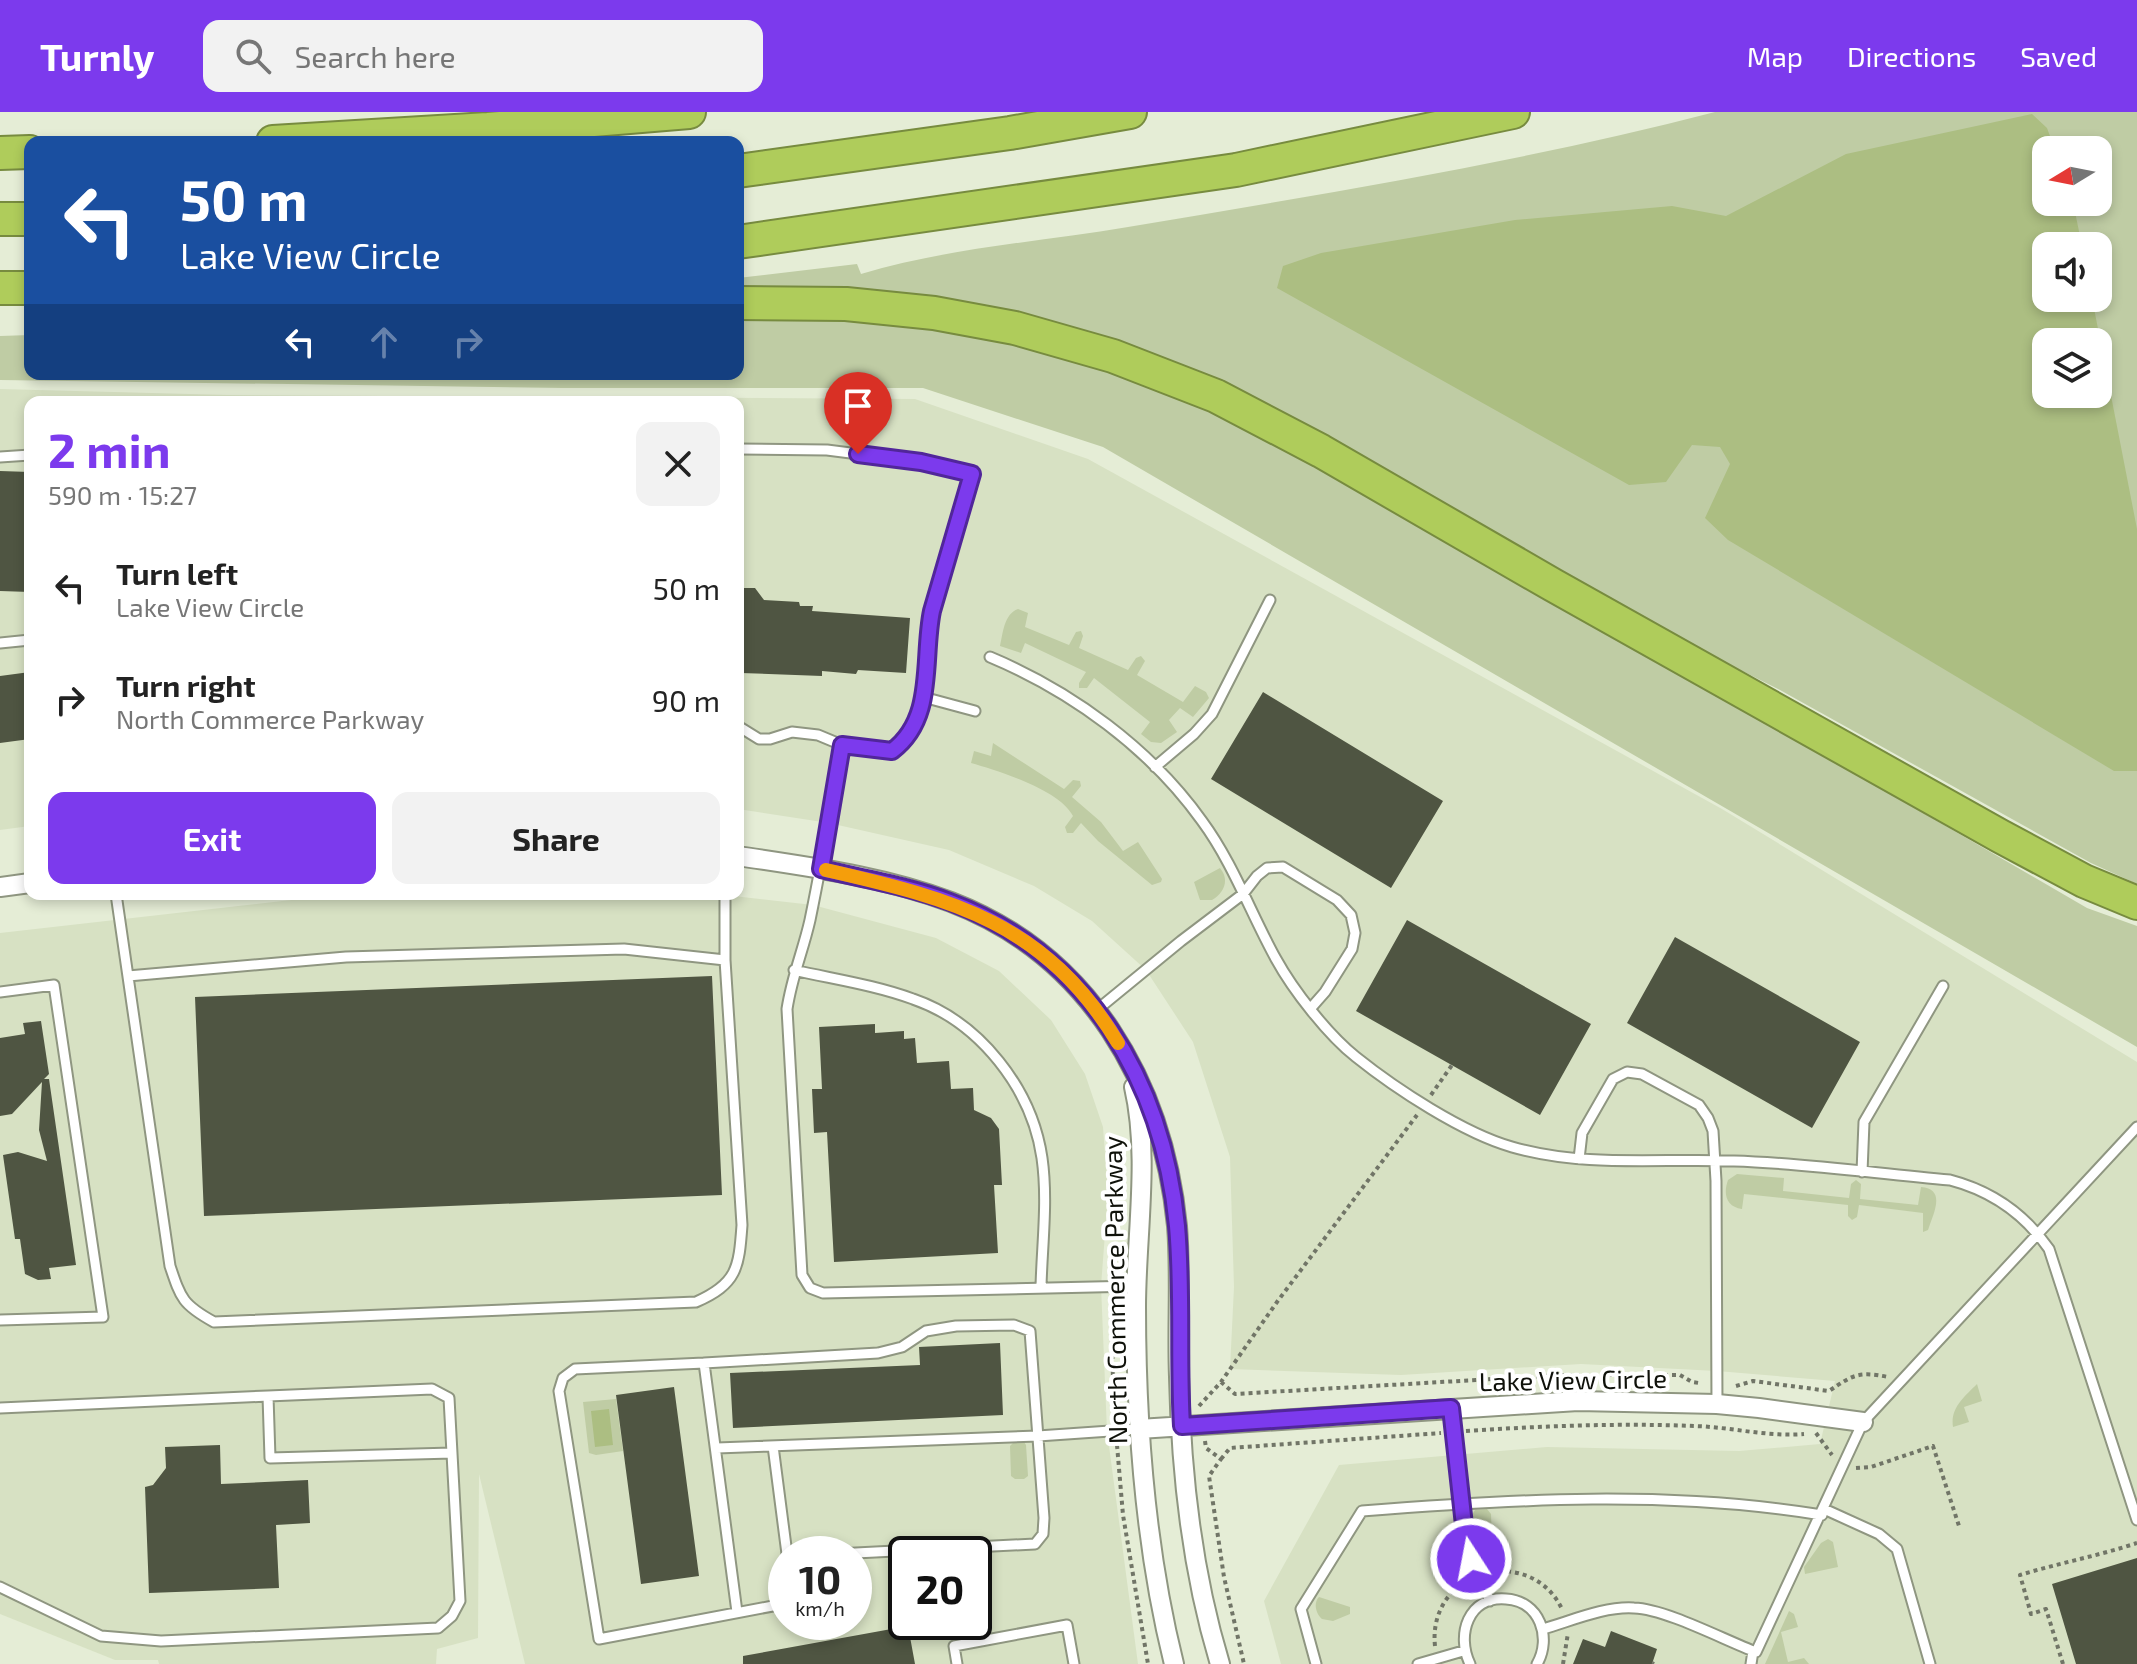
<!DOCTYPE html>
<meta charset="utf-8">
<style>
:root{--surface:#fff;--page:#f2f2f2;--text:#222;--muted:#767676;--accent:#7c3aed}
body{margin:0;font-family:"Exo 2",sans-serif;background:var(--page);color:var(--text);height:100vh;display:flex;flex-direction:column;font-size:30px;white-space:nowrap}
*{box-sizing:border-box;margin:0}
p{font-size:26px;color:var(--muted)}
.icon{flex:none;width:44px;height:44px;fill:none;stroke:currentColor;stroke-width:2;stroke-linecap:round;stroke-linejoin:round}
.map{position:relative;flex:1;overflow:hidden}
.details{position:absolute;left:24px;top:284px;width:720px;height:504px;display:flex;flex-direction:column;background:var(--surface);border-radius:16px;box-shadow:0 4px 12px #0003}
.details>*{flex:none}
.top-card{position:absolute;left:24px;top:24px;width:720px;height:244px;border-radius:16px;box-shadow:0 4px 12px #0003;background:#1a4fa0;color:#fff;overflow:hidden}
.needle{width:52px;rotate:260deg}
.tools{position:absolute;left:2032px;top:24px;display:grid;gap:16px}
.tools a{display:grid;place-items:center;width:80px;height:80px;border-radius:16px;background:var(--surface);box-shadow:0 4px 12px #0003;font-size:40px}
.speed{position:absolute;left:768px;top:1424px;display:flex;gap:16px;font-size:40px;font-weight:700;text-align:center}
.speed>*{display:grid;place-content:center;width:104px;height:104px;border-radius:50%;background:var(--surface);box-shadow:0 4px 12px #0003;line-height:1}
.speed small{font-size:20px;font-weight:400}
.speed .limit{border:4px solid #111;border-radius:12px;background:#fff;color:#111}
.pin{position:absolute;display:grid;place-items:center;width:68px;height:68px;color:#fff;margin:-82px -34px;border-radius:50% 50% 50% 0;rotate:-45deg;box-shadow:0 0 8px #0007}
.pin .icon{rotate:45deg}
.me{position:absolute;width:88px;margin:-44px;rotate:349deg;stroke-linejoin:round;filter:drop-shadow(0 0 6px #0008)}
.turn{display:flex;align-items:center;gap:28px;height:168px;padding:0 24px;font-size:36px}
.turn .icon{width:104px;height:104px;stroke-width:2.5}
.turn b{display:block;font-size:56px;line-height:68px}
.lanes{display:flex;align-items:center;height:76px;padding:0 24px;background:#0003;justify-content:center;gap:40px;direction:ltr}
.lanes .off{opacity:.35}
.round{display:grid;place-items:center;flex:none;width:84px;height:84px;border-radius:16px;background:var(--page)}
.overview{display:flex;align-items:center;justify-content:space-between;height:136px;padding:0 24px}
h1{font-size:48px;font-weight:700;line-height:60px;color:var(--accent)}
.action{display:flex;gap:16px;margin-top:auto;padding:16px 24px}
.action a{flex:1;height:92px;border-radius:16px;background:var(--accent);color:#fff;font-size:32px;font-weight:700;line-height:92px;text-align:center}
.action a+a{background:var(--page);color:var(--text)}
ul{padding:0;list-style:none}
li{display:flex;align-items:center;gap:24px;height:112px;padding:0 24px}
li div{flex:1}
li b{display:block;font-size:30px}
li em{font-style:normal}
header{display:flex;align-items:center;gap:48px;box-sizing:border-box;height:112px;padding:0 40px;background:var(--accent);color:#fff}
header strong{font-size:38px}
nav{display:flex;gap:44px;margin-inline-start:auto;font-size:28px}
.search{width:560px;height:72px;background:var(--page);display:flex;align-items:center;gap:20px;box-sizing:border-box;padding:0 28px;border-radius:16px;color:var(--muted);font-size:30px}
.map>svg:first-child{display:block}
</style>
<header>
<strong>Turnly</strong>
<div class="search"><svg class="icon" aria-label="search" viewBox="0 0 24 24"><circle cx="10" cy="10" r="6"/><path d="M15 15l6 6"/></svg>Search here</div>
<nav><a>Map</a><a>Directions</a><a>Saved</a></nav>
</header>
<div class="map">
<svg width="2137" height="1552" viewBox="0 0 2137 1552">
<rect width="100%" height="100%" fill="#e5edd6"/>
<path fill="#d7e1c3" fill-rule="evenodd" d="M0,277L227,283L915,287L1088,347L1722,697L2137,950V1552H1281L1264,1489L1339,1353L1547,1335L1739,1339L1820,1332L1835,1269L1717,1259L1581,1252L1401,1263L1230,1257L1234,1175L1230,1045L1193,930L1146,858L1092,809L1034,774L949,738L829,711L738,697V290H30V714L0,718Z
M344,782L725,783L813,793L936,826L999,859L1051,908L1085,962L1103,1015L1108,1082L1101,1174L1107,1319L1138,1552H525L479,1362L478,1526L437,1537L436,1552H159L158,1548H115L0,1502V821ZM786,1442H854V1510H786ZM906,1442H974V1510H906Z"/>
<path fill="#bfcca4" fill-rule="evenodd" d="M1715,0H2137V772L2091,751L1780,578L1548,461L1133,241L738,179V166L857,152L861,162C947,136 1039,130 1128,115C1325,82 1522,50 1715,0ZM2046,38H2098V90H2046ZM2046,134H2098V186H2046ZM2046,230H2098V282H2046Z
M738,202L932,209L1104,257L1192,286L1281,328L2087,796L2137,814V935L1103,335L923,276H563L0,268V224L30,223V262H738Z
M1018,497L1028,501L1025,515L1069,533L1076,520L1081,519L1083,524L1079,536L1128,558L1136,546L1141,544L1145,549L1137,563L1183,590L1195,574L1206,580L1209,586L1193,605L1180,596L1169,608L1177,620L1161,631L1151,630L1141,622L1150,610L1094,566L1087,576H1079V571L1086,560L1025,531L1021,541L1000,534C1003,521 1004,502 1018,497Z
M993,631L1064,677L1073,668L1080,669L1081,674L1072,685L1101,710L1123,739L1138,730L1162,767L1161,770L1152,773L1098,729L1081,711L1073,721H1067L1065,715L1073,704C1060,678 999,659 971,651L974,639L991,644Z
M1220,756C1230,768 1224,781 1212,788H1200L1194,770Z
M1737,1062L1784,1066L1783,1079L1849,1086L1851,1072L1856,1068L1861,1072L1860,1087L1918,1093L1921,1075C1947,1077 1933,1102 1928,1118L1923,1120V1101L1859,1093L1857,1105L1852,1108L1848,1104V1093L1744,1082L1742,1097C1726,1095 1723,1082 1728,1068Z
M1977,1272L1982,1289L1964,1295L1969,1310L1953,1315C1950,1296 1964,1285 1977,1272Z
M616,1287L623,1339L596,1343L589,1341L583,1290Z
M1014,1330H1024L1026,1333L1028,1364L1024,1367H1015L1011,1364L1010,1334Z
M1487,1397L1491,1402L1492,1431L1487,1434L1477,1431L1470,1406L1475,1398Z
M1828,1427L1833,1430L1838,1455L1805,1462L1804,1455L1821,1431Z
M1319,1485L1350,1495V1502L1333,1509L1322,1507C1316,1502 1313,1491 1319,1485Z
M1789,1499L1794,1502L1798,1515L1781,1520L1788,1550L1804,1546L1809,1552H1765Z"/>
<path fill="#acbe82" fill-rule="evenodd" d="M2032,2L2047,16L2055,38H2046V90H2073L2082,134H2046V186H2092L2137,417V659H2114L1728,428L1705,406L1730,352L1720,335L1692,333L1666,370L1629,373L1277,176L1283,154L1321,141L1515,108L1672,94L1726,104L1846,42ZM2046,230H2098V282H2046Z
M609,1297L613,1333L595,1335L591,1299Z"/>
<path fill="#4f5542" d="M0,359L30,360V480L0,479Z
M738,476H755L764,488L799,490L800,494H813L812,499L910,506L906,561L858,558L856,562L822,559V564L741,561L738,556Z
M30,560V627L0,631V564Z
M1263,580L1443,689L1391,776L1211,667Z
M1407,808L1591,912L1540,1003L1356,899Z
M1675,825L1860,930L1812,1016L1627,911Z
M712,864L722,1083L204,1104L195,885Z
M41,909L49,962L44,967H49L76,1153L49,1156L51,1167L38,1168L25,1162L20,1127H15L3,1043L18,1040L47,1049L39,1018L42,970L12,1002L0,1004V926L25,922L23,911Z
M875,912V921L904,919V927L915,926L917,951L949,949L951,977L973,976L974,998L991,1006L999,1017L1002,1073H994L998,1141L834,1150L827,1020L814,1021L812,977H822L819,915Z
M1000,1231L1003,1303L733,1316L730,1261L920,1253L919,1235Z
M674,1275L699,1464L641,1472L616,1283Z
M220,1333L221,1372L308,1368L310,1411L276,1413L279,1476L149,1481L145,1375L153,1373L166,1356L165,1335Z
M2137,1446V1552H2076L2052,1472Z
M908,1514L915,1552H743V1544Z
M1611,1519L1657,1537L1652,1552H1573L1583,1527L1605,1535Z"/>
<g fill="none" stroke-linecap="round" stroke-linejoin="round">
<defs>
<path id="service" d="M738,337L827,338L921,350L972,362L932,499C921,547 936,606 892,639L867,638L842,633L818,623L792,620L770,627H759L738,614
M0,345L30,343
M0,531L30,528
M990,545C1071,579 1150,636 1202,709C1233,751 1251,802 1276,847C1293,878 1328,923 1356,945C1396,977 1463,1021 1512,1035C1585,1056 1660,1046 1734,1049C1806,1051 1879,1062 1950,1068C1992,1079 2024,1101 2049,1137L2137,1408
M923,585L975,599
M842,633C832,691 822,750 810,808C803,839 792,864 787,897L802,1163L810,1176L823,1181L1137,1174
M1155,655L1194,622L1212,602L1270,488
M116,782L170,1154C181,1187 183,1193 214,1210L696,1190C737,1172 739,1156 742,1113L725,848V782
M794,858C833,867 875,873 913,887C980,910 1032,977 1042,1046C1048,1088 1042,1133 1041,1175
M128,864L346,845L624,837L725,848
M0,880L54,873L103,1205L0,1208
M1098,897L1181,829L1243,782L1257,764L1267,756L1283,755L1337,788L1351,803L1355,821L1352,837L1325,880L1310,897
M1579,1047L1582,1021L1613,967L1627,960L1642,962L1699,993L1708,1006L1713,1019L1716,1069L1717,1292
M1862,1060L1864,1010L1943,874
M704,1251L878,1241L902,1235L926,1219L956,1214L1014,1213L1030,1219L1044,1406L1043,1422L1035,1432L836,1442
M0,1296L268,1284
M1451,1296L1465,1422L1471,1447L1490,1489
M773,1334L787,1442
M717,1336L1038,1324L1139,1317
M1824,1397L1879,1422L1897,1437L1930,1552
M0,1475L101,1524L161,1529L438,1516L452,1504L460,1489L449,1286L432,1277L268,1284L270,1346L452,1341
M737,1500L704,1251L575,1257L563,1266L559,1279L599,1527L778,1493L786,1486
M1543,1517C1571,1509 1605,1494 1634,1496C1666,1497 1724,1528 1756,1540L1863,1310L2137,1015
M957,1552L954,1534L1067,1513L1074,1552
M1316,1552L1301,1497L1362,1399C1515,1387 1669,1378 1822,1403
M1418,1552L1463,1539
M1470,1552C1456,1523 1468,1484 1506,1487C1540,1489 1552,1526 1537,1552
M1751,1552L1753,1539"/>
<path id="minor" d="M738,744C809,755 883,764 951,790C1089,843 1163,971 1177,1114C1181,1164 1177,1215 1179,1265C1181,1361 1192,1460 1220,1552
M0,775L30,771
M1134,975C1150,1044 1136,1124 1136,1195C1136,1314 1145,1436 1174,1552
M1139,1317L1578,1289L1717,1292L1759,1296L1863,1310"/>
<path id="motorway" d="M273,30L488,17L689,0
M0,41L30,40
M738,59L1010,21L1130,0
M0,107H30
M738,130L1236,58L1513,0
M0,176H30
M738,191L846,192L934,201L1015,216L1113,244L1216,284L1321,339L1553,473L2000,724L2084,769L2137,791"/>
</defs>
<use href="#service" stroke="#8f9681" stroke-width="13"/>
<use href="#minor" stroke="#8f9681" stroke-width="22"/>
<use href="#motorway" stroke="#778b3f" stroke-width="36"/>
<path stroke="#717567" stroke-width="4" stroke-dasharray="4 4" stroke-linecap="butt" d="M1431,983L1452,953
M1111,1195L1114,1304
M1221,1270L1235,1282L1562,1263H1680L1692,1270L1699,1271
M1736,1274L1753,1269L1829,1279C1853,1263 1858,1259 1888,1265
M1199,1294L1221,1270L1277,1190L1417,1003
M1466,1319C1542,1314 1617,1311 1694,1314C1731,1315 1766,1325 1804,1322
M1816,1321L1832,1343
M1205,1329L1206,1336L1221,1347L1209,1364L1224,1465L1244,1552
M1117,1333L1123,1403L1148,1552
M1221,1347L1230,1336L1441,1321
M1856,1356L1871,1355L1933,1334L1959,1414
M1491,1459C1521,1457 1548,1468 1562,1497
M1435,1534C1432,1506 1444,1483 1467,1467
M1652,1551L1654,1552
M1563,1552L1568,1521
M2063,1552L2046,1497L2031,1502L2020,1463C2059,1451 2098,1444 2137,1431"/>
<use href="#service" stroke="#fff" stroke-width="9"/>
<use href="#minor" stroke="#fff" stroke-width="18"/>
<use href="#motorway" stroke="#afcc5b" stroke-width="32"/>
</g>
<g fill="none" stroke-linecap="round" stroke-linejoin="round">
<defs>
<path id="route" d="M858,342L921,350L972,362L932,499C922,547 936,606 892,639L842,633L821,757C864,767 908,774 950,790C1089,842 1163,971 1177,1114C1183,1180 1178,1247 1182,1314L1451,1296L1465,1422L1471,1447"/>
</defs>
<use href="#route" stroke="#51269a" stroke-width="20"/>
<use href="#route" stroke="#7c3aed" stroke-width="14"/>
<path stroke="#f59e0b" stroke-width="14" d="M826,758C953,787 1046,811 1118,931"/>
</g>
<g text-anchor="middle" dominant-baseline="central" stroke-width="8" stroke-linejoin="round" paint-order="stroke">
<g font-size="26" fill="#0f110a" stroke="#fff">
<text transform="translate(1114 1178) rotate(-91)">North Commerce Parkway</text>
<text transform="translate(1573 1267) rotate(-1)">Lake View Circle</text>
</g>
</g>
</svg>
<div class="tools">
<a><svg class="needle" viewBox="-14 -14 28 28"><path d="M0-13l5 13h-10z" fill="#e53935"/><path d="M0 13l5-13h-10z" fill="#767676"/></svg></a>
<a><svg class="icon" aria-label="sound" viewBox="0 0 24 24"><path d="M4 9h4l5-4v14l-5-4H4zM17 9q2 3 0 6"/></svg></a>
<a><svg class="icon" aria-label="layers" viewBox="0 0 24 24"><path d="M12 4l9 5-9 5-9-5zM3 14l9 5 9-5"/></svg></a>
</div>
<div class="speed"><div>10<small>km/h</small></div><div class="limit">20</div></div>
<div class="pin" style="left:858px;top:342px;background:#d93025"><svg class="icon" aria-label="arrive" viewBox="0 0 24 24"><path d="M6 21V4h12l-3 4 3 4H6"/></svg></div>
<svg class="me" style="left:1471px;top:1447px" viewBox="-20 -20 40 40"><circle r="17" fill="#7c3aed" stroke="#fff" stroke-width="3"/><path d="M0-11L8 9 0 5-8 9z" fill="#fff"/></svg>
<div class="top-card">
<div class="turn"><svg class="icon" aria-label="left" viewBox="0 0 24 24"><path d="M17 20v-9H6M10 6l-5 5 5 5"/></svg><div><b>50 m</b>Lake View Circle</div></div>
<div class="lanes"><svg class="icon" aria-label="left" viewBox="0 0 24 24"><path d="M17 20v-9H6M10 6l-5 5 5 5"/></svg><svg class="icon off" aria-label="ahead" viewBox="0 0 24 24"><path d="M12 20V5M6 11l6-6 6 6"/></svg><svg class="icon off" aria-label="right" viewBox="0 0 24 24"><path d="M7 20v-9h11M14 6l5 5-5 5"/></svg></div>
</div>
<section class="details">
<div class="overview"><div><h1>2 min</h1><p>590 m · 15:27</p></div><a class="round"><svg class="icon" aria-label="close" viewBox="0 0 24 24"><path d="M6 6l12 12M18 6L6 18"/></svg></a></div>
<ul>
<li><svg class="icon" aria-label="left" viewBox="0 0 24 24"><path d="M17 20v-9H6M10 6l-5 5 5 5"/></svg><div><b>Turn left</b><p>Lake View Circle</p></div><em>50 m</em></li>
<li><svg class="icon" aria-label="right" viewBox="0 0 24 24"><path d="M7 20v-9h11M14 6l5 5-5 5"/></svg><div><b>Turn right</b><p>North Commerce Parkway</p></div><em>90 m</em></li>
</ul>
<div class="action"><a>Exit</a><a>Share</a></div>
</section>
</div>
